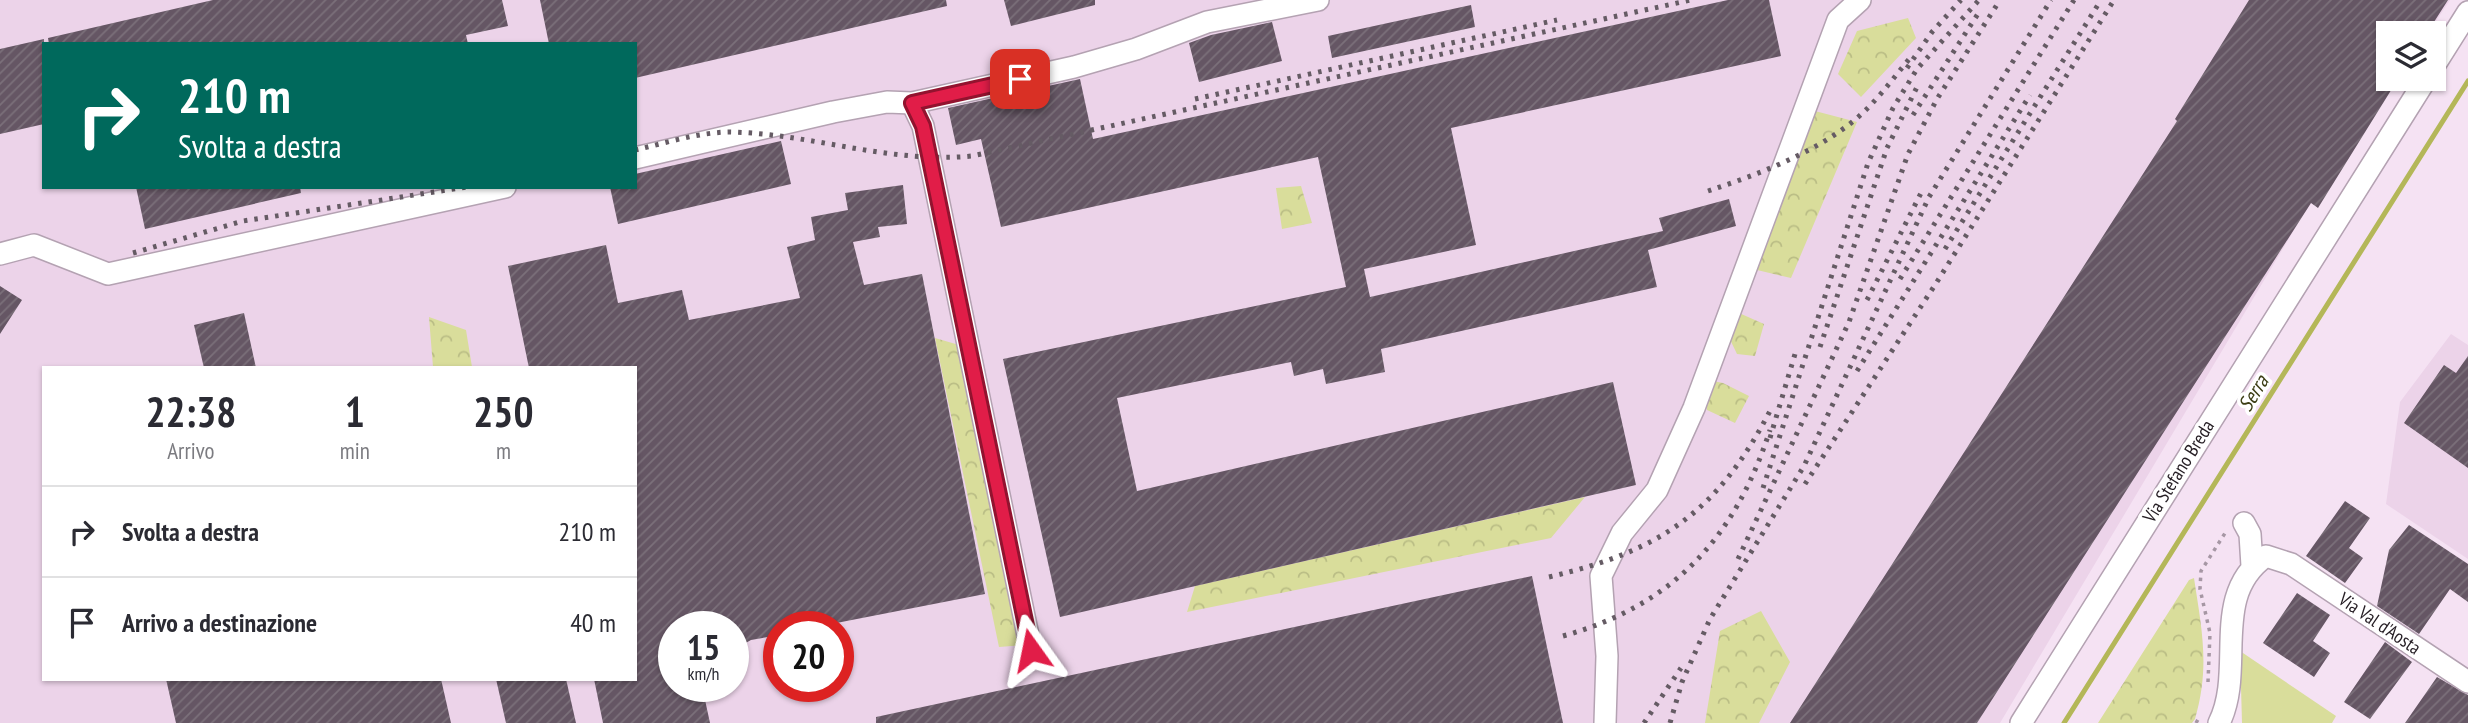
<!DOCTYPE html>
<html lang="it">
<style>
:root{--surface:#fff;--page:#f7f7f7;--text:#2b2b33;--muted:#7c7c81;--line:#e1e1e2}
body{margin:0;font-family:"PT Sans Narrow",sans-serif;background:var(--page);color:var(--text);height:100vh;display:flex;flex-direction:column;font-size:26px;white-space:nowrap}
*{box-sizing:border-box;margin:0}
p{font-size:23px;color:var(--muted)}
.icon{flex:none;width:38px;height:38px;fill:none;stroke:currentColor;stroke-width:2;stroke-linecap:round;stroke-linejoin:round}
.map{position:relative;flex:1;overflow:hidden}
.sheet{position:absolute;left:42px;top:366px;width:595px;height:315px;display:flex;flex-direction:column;background:var(--surface);border-radius:0px;box-shadow:0 2px 5px #0004}
.sheet>*{flex:none}
.banner{position:absolute;left:42px;top:42px;width:595px;height:147px;border-radius:0px;box-shadow:0 2px 5px #0004;background:#00695c;color:#fff;overflow:hidden}
.fabs{position:absolute;left:2376px;top:21px;display:grid;gap:14px}
.fabs a{display:grid;place-items:center;width:70px;height:70px;border-radius:0px;background:var(--surface);box-shadow:0 2px 5px #0004;font-size:35px}
.speed{position:absolute;left:658px;top:611px;display:flex;gap:14px;font-size:35px;font-weight:700;text-align:center}
.speed>*{display:grid;place-content:center;width:91px;height:91px;border-radius:50%;background:var(--surface);box-shadow:0 2px 5px #0004;line-height:1}
.speed small{font-size:18px;font-weight:400}
.speed .limit{border:10px solid #d22;background:#fff;color:#111}
.pin{position:absolute;display:grid;place-items:center;width:60px;height:60px;color:#fff;margin:-30px;border-radius:14px;box-shadow:0 4px 10px #0006}
.me{position:absolute;width:77px;margin:-38px;rotate:348deg;stroke-linejoin:round;filter:drop-shadow(0 0 5px #0008)}
.turn{display:flex;align-items:center;gap:24px;height:147px;padding:0 21px;font-size:32px}
.turn .icon{width:91px;height:91px;stroke-width:2.5}
.turn b{display:block;font-size:49px;line-height:60px}
.eta{display:flex;justify-content:space-evenly;align-items:center;height:119px;text-align:center}
.eta b{font-size:42px;font-weight:700;line-height:49px}
ul{padding:0;list-style:none}
li{display:flex;align-items:center;gap:21px;height:91px;padding:0 21px;border-top:2px solid var(--line)}
li div{flex:1}
li b{display:block;font-size:26px}
li em{font-style:normal}
.map>svg:first-child{display:block}
</style>
<div class="map">
<svg width="2468" height="723" viewBox="0 0 2468 723">
<defs>
<pattern id="forest-crowns" width="20" height="18" patternUnits="userSpaceOnUse" patternTransform="scale(1.75)"><rect width="20" height="18" fill="#d9dd9b"/><path d="M2 6a3 3 0 1 1 6 0M12 15a3 3 0 1 1 6 0" fill="none" stroke="#babd85"/></pattern>
<pattern id="building-hatch" width="6" height="6" patternUnits="userSpaceOnUse" patternTransform="scale(1.75)"><rect width="6" height="6" fill="#655664"/><path d="M-1 1l2-2M0 6l6-6M5 7l2-2" fill="none" stroke="#7b707a"/></pattern>
</defs>
<rect width="100%" height="100%" fill="#f5e2f3"/>
<path fill="#ecd3e9" fill-rule="evenodd" d="M0,0H2450L2428,33H2389V79H2396L2303,215L2000,723H0ZM44,44H635V187H44ZM44,368H635V679H44ZM674,626H733V686H674ZM779,626H838V686H779Z
M2451,334L2468,345V559L2386,504L2400,402Z"/>
<path fill="#d9dd9b" d="M2240,651L2336,716L2332,723H2242Z"/>
<path fill="url(#forest-crowns)" d="M1908,18L1916,38L1861,97L1838,74L1857,31Z
M1815,111L1857,122L1791,278L1757,270Z
M1301,186L1312,223L1282,229L1276,188Z
M1739,313L1764,324L1755,356L1737,354L1723,325Z
M429,317L466,330L472,367H433Z
M935,338L966,347L1035,644L999,647Z
M1703,379L1723,383L1749,396L1735,423L1707,410Z
M1585,497L1551,538L1187,612L1195,586Z
M2194,578C2202,631 2210,667 2195,719L2192,723H2098L2189,580Z
M1761,611L1790,662L1759,723H1705L1720,631Z"/>
<g fill="none" stroke-linecap="round" stroke-linejoin="round">
<path stroke="#b4b758" stroke-width="5" d="M2064,723L2468,81"/>
</g>
<path fill="url(#building-hatch)" d="M213,0H502L508,26L466,35L468,44H49L48,38Z
M540,0H946L947,6L635,78V44H549Z
M1004,0H1095V5L1011,26Z
M1728,0H1769L1781,56L1451,128L1476,245L1364,269L1370,297L1663,231L1659,218L1729,199L1736,226L1648,250L1657,287L1381,349L1385,372L1326,384L1323,369L1294,376L1291,362L1117,398L1137,491L1613,382L1636,485L1060,617L1003,359L1346,287L1318,157L1001,227L981,139L956,145L948,108L1080,79L1093,139Z
M2249,0H2448L2427,33H2389V79H2398L2318,208L2311,203L1977,723H1790L2177,121L2175,119Z
M1471,5L1475,27L1332,58L1328,36Z
M1272,22L1282,61L1199,82L1189,43L1211,35Z
M44,39V124L0,134V49Z
M781,141L791,184L618,224L610,187H635V174Z
M903,185L907,224L878,227L880,237L853,242L864,285L922,274L985,594L821,626H779V635L751,640L733,650V626H674V686H702L710,723H603L594,679H635V368H529L508,266L606,245L618,303L682,290L689,320L800,298L787,247L815,240L811,217L848,210L845,193Z
M136,187H300L301,193L145,229Z
M0,286L22,300L0,334Z
M244,313L256,368H204L194,325Z
M2468,356V468L2404,423L2444,365L2456,373Z
M2345,501L2370,518L2349,548L2363,558L2345,583L2306,556Z
M2409,525L2468,564V602L2450,589L2419,634L2377,606L2389,550Z
M1532,576L1563,723H876V717Z
M2297,593L2330,615L2313,641L2330,653L2314,677L2263,643Z
M2385,642L2412,662L2370,719L2344,702Z
M2437,677L2468,695V723H2405Z
M166,679H441L451,723H176Z
M496,679H566L576,723H506Z"/>
<g fill="none" stroke-linecap="round" stroke-linejoin="round">
<defs>
<path id="minor" d="M2434,66L2468,12
M912,103L1074,67L1136,49L1207,22L1318,0
M635,158L833,112L887,102L912,103L923,126L1031,650
M0,254L34,245L108,274L505,187
M2244,523L2250,534L2252,566
M1605,723L1607,656L1601,576L1622,533L1657,490L1694,408L1838,20L1860,0
M2021,723L2426,79
M2219,723C2246,669 2209,596 2266,556L2291,564L2468,682"/>
</defs>
<use href="#minor" stroke="#b4a2b2" stroke-width="24"/>
<path stroke="#a697a4" stroke-width="3.5" stroke-dasharray="3.5 5" stroke-linecap="butt" d="M2208,682L2210,633L2200,589L2201,571L2227,530
M2196,723L2200,716"/>
<use href="#minor" stroke="#fff" stroke-width="21"/>
<path stroke="#655b64" stroke-width="5" stroke-dasharray="3.5 7" stroke-linecap="butt" d="M1907,68L1932,32L1961,0
M1195,99L1557,20
M1913,115L1981,9
M635,150C666,143 699,132 731,132C813,134 890,164 972,156L1691,0
M1708,191C1756,175 1810,155 1851,123C1874,105 1891,81 1910,58
M1945,249L2101,0
M133,253L243,221L467,187
M1900,279L2074,0
M1867,300L1922,191
M1820,347L1887,148L1918,85
M1857,371L2030,95
M1770,438L1795,354
M1805,484L1935,285L2114,0
M1763,488L1868,163L1893,108L1917,69L1979,0
M1738,559L1849,322L1908,154L1937,99L2000,0
M1549,577C1661,551 1718,512 1771,409
M1563,636C1674,605 1735,538 1770,430
M1644,723L1681,668
M1670,723L1682,682L1710,619L1804,466L1929,197L2051,0"/>
</g>
<g fill="none" stroke-linecap="round" stroke-linejoin="round">
<defs>
<path id="route" d="M1020,79L912,103L923,126L1031,650"/>
</defs>
<use href="#route" stroke="#92132f" stroke-width="18"/>
<use href="#route" stroke="#e11d48" stroke-width="12"/>
</g>
<g text-anchor="middle" dominant-baseline="central" stroke-width="7" stroke-linejoin="round" paint-order="stroke">
<g font-size="19" fill="#251e24" stroke="#fff">
<text transform="translate(2178 471) rotate(-58)">Via Stefano Breda</text>
<text transform="translate(2380 623) rotate(34)">Via Val d'Aosta</text>
</g>
<g font-size="21" font-style="italic" fill="#3d3e16" stroke="#fff">
<text transform="translate(2253 393) rotate(-58)">Serra</text>
</g>
</g>
</svg>
<div class="fabs">
<a><svg class="icon" aria-label="layers" viewBox="0 0 24 24"><path d="M12 4l9 5-9 5-9-5zM3 14l9 5 9-5"/></svg></a>
</div>
<div class="speed"><div>15<small>km/h</small></div><div class="limit">20</div></div>
<div class="pin" style="left:1020px;top:79px;background:#d93025"><svg class="icon" aria-label="arrive" viewBox="0 0 24 24"><path d="M6 21V4h12l-3 4 3 4H6"/></svg></div>
<svg class="me" style="left:1031px;top:650px" viewBox="-20 -20 40 40"><path d="M0-17L14 15 0 8-14 15z" fill="#e11d48" stroke="#fff" stroke-width="4"/></svg>
<div class="banner">
<div class="turn"><svg class="icon" aria-label="right" viewBox="0 0 24 24"><path d="M7 20v-9h11M14 6l5 5-5 5"/></svg><div><b>210 m</b>Svolta a destra</div></div>
</div>
<section class="sheet">
<div class="eta">
<div><b>22:38</b><p>Arrivo</p></div>
<div><b>1</b><p>min</p></div>
<div><b>250</b><p>m</p></div>
</div>
<ul>
<li><svg class="icon" aria-label="right" viewBox="0 0 24 24"><path d="M7 20v-9h11M14 6l5 5-5 5"/></svg><div><b>Svolta a destra</b></div><em>210 m</em></li>
<li><svg class="icon" aria-label="arrive" viewBox="0 0 24 24"><path d="M6 21V4h12l-3 4 3 4H6"/></svg><div><b>Arrivo a destinazione</b></div><em>40 m</em></li>
</ul>
</section>
</div>
